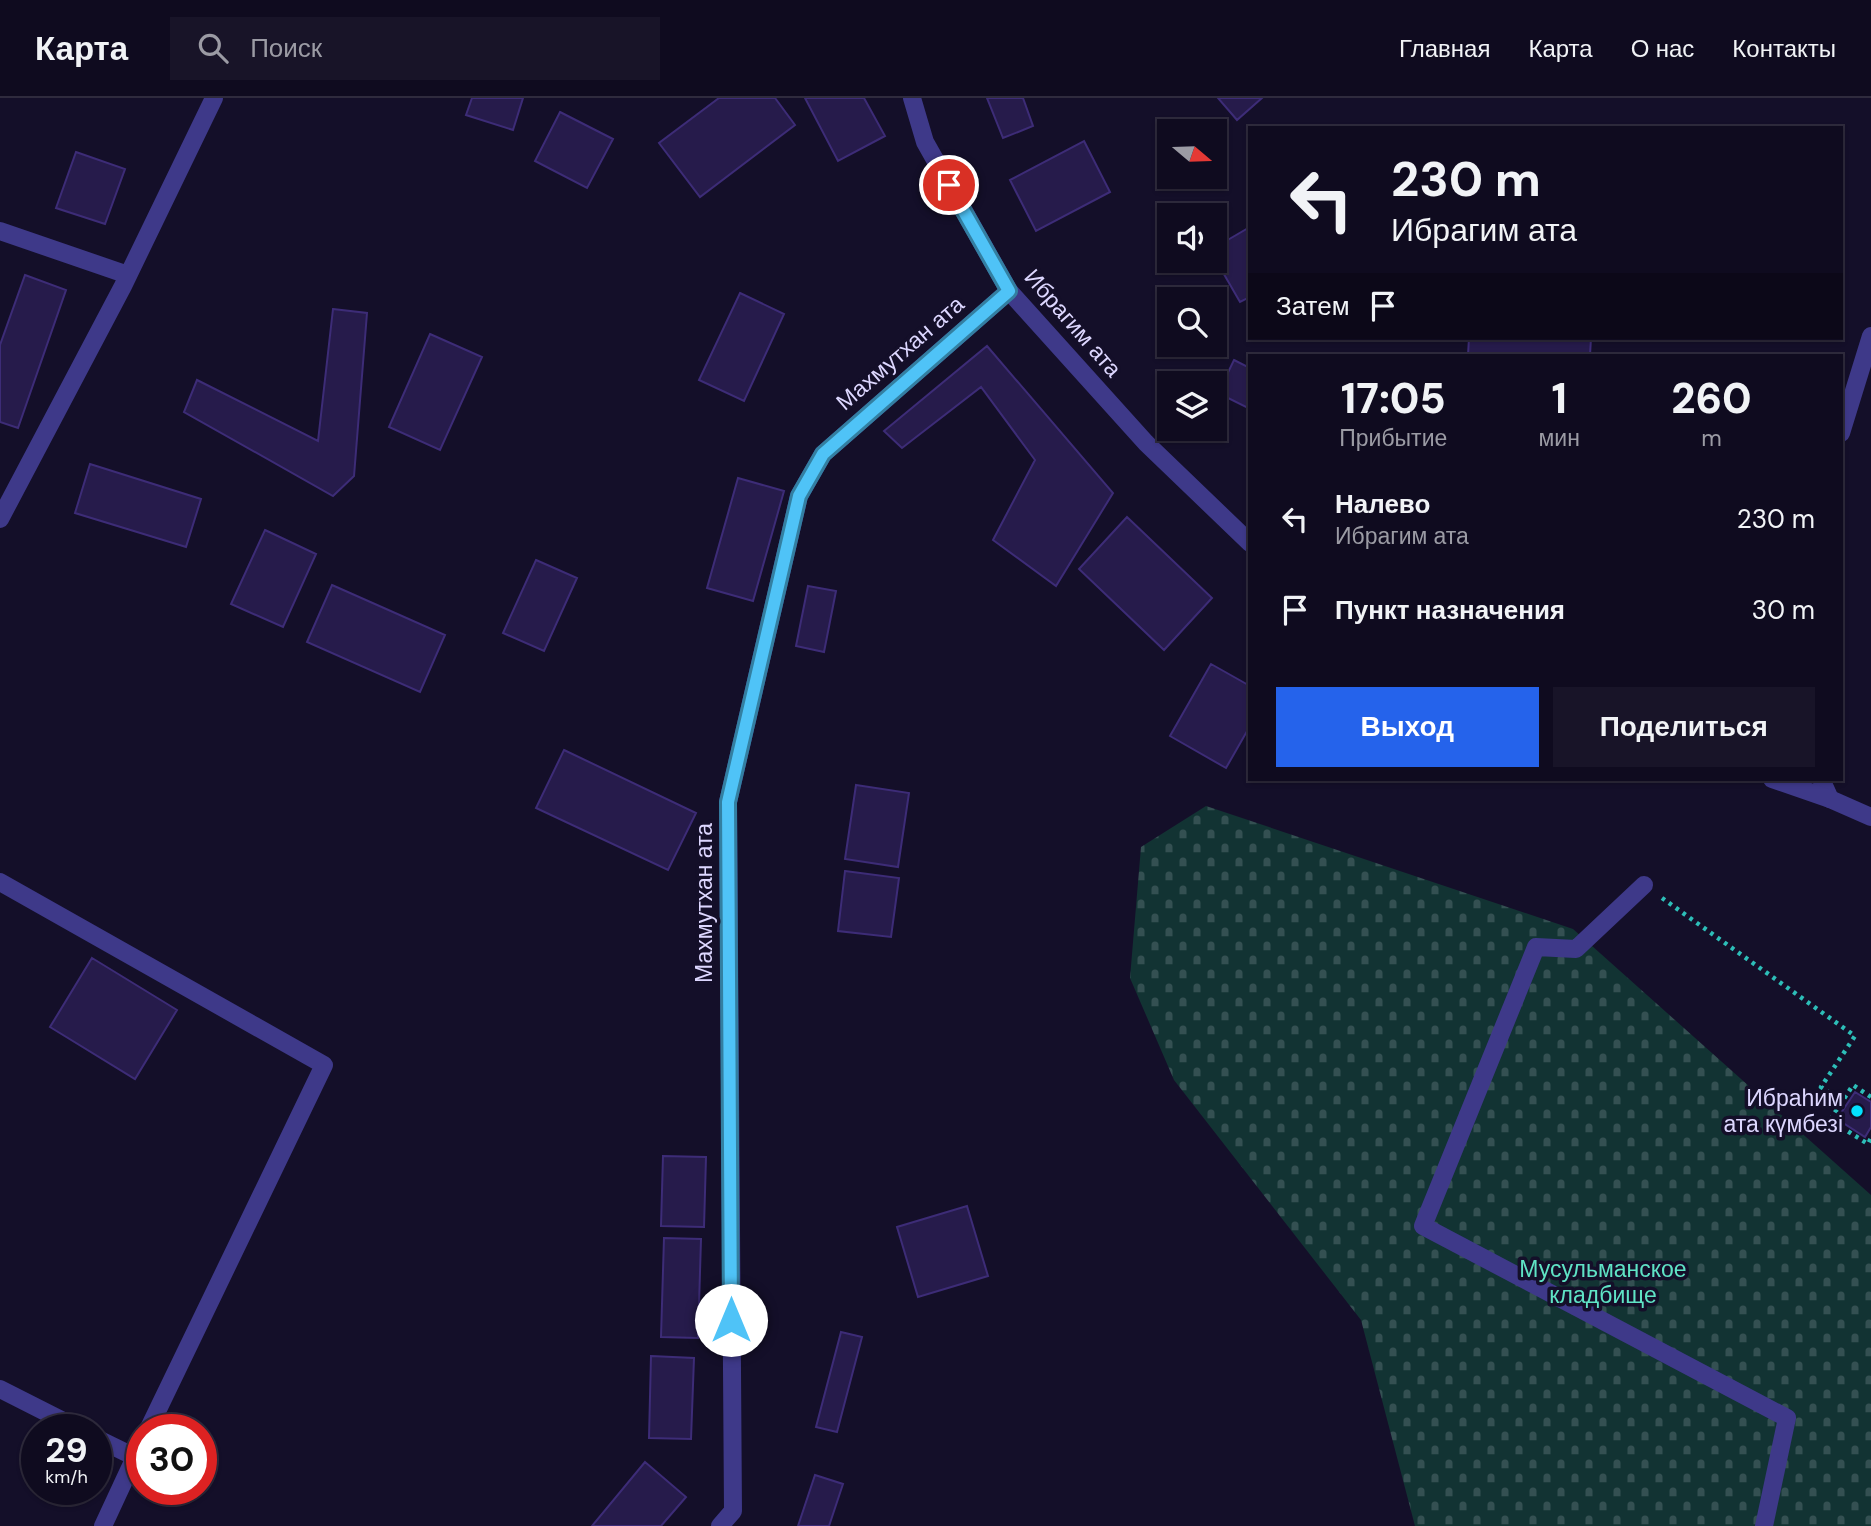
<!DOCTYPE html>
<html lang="ru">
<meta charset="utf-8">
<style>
:root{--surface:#0f0b1f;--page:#181428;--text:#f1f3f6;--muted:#9b9ba4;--line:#2f2b3d;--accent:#2563eb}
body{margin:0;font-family:"DM Sans",sans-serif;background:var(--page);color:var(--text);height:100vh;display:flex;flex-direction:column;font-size:26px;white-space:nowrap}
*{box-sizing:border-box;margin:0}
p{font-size:23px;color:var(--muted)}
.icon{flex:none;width:38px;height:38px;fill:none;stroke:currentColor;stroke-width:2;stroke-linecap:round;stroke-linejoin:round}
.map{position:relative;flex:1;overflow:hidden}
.sheet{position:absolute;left:1248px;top:256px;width:595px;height:427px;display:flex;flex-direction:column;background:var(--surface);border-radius:0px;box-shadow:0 2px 5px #0004,0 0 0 2px var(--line)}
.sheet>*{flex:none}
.banner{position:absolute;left:1248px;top:28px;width:595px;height:214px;border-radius:0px;box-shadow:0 2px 5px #0004,0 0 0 2px var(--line);background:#0f0b1f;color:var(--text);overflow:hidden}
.needle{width:46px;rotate:109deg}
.buttons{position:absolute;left:1157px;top:21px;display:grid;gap:14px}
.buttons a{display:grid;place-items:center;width:70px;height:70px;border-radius:0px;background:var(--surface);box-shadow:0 2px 5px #0004,0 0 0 2px var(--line);font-size:35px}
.speed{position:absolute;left:21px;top:1316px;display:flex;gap:14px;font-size:35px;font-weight:700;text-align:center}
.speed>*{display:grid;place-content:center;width:91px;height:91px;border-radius:50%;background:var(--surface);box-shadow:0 2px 5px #0004,0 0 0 2px var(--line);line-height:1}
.speed small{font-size:18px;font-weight:400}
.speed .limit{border:10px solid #d22;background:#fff;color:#111}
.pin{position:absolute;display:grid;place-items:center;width:60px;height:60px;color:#fff;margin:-30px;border:4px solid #fff;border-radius:50%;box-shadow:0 2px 7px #0007}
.me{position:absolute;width:77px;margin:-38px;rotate:0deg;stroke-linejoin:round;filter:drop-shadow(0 0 5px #0008)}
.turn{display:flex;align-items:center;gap:24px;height:147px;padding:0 28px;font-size:32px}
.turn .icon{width:91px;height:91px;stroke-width:2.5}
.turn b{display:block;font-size:49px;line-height:60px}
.then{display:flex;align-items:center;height:66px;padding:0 28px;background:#0003;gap:14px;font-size:26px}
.eta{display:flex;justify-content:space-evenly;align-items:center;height:119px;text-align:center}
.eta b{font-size:42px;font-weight:800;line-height:49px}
.cta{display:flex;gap:14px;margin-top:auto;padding:14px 28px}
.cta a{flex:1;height:80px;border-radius:0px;background:var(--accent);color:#fff;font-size:28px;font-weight:800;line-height:80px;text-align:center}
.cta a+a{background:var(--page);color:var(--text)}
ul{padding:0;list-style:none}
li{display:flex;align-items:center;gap:21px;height:91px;padding:0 28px}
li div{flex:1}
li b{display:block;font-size:26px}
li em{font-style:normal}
header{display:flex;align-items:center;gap:42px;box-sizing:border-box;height:98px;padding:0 35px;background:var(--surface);border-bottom:2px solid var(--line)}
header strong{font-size:33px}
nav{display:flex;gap:38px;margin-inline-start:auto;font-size:24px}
.search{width:490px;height:63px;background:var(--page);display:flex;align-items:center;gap:18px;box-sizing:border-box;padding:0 24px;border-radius:0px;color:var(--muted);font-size:26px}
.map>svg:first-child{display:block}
</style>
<header>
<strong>Карта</strong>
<div class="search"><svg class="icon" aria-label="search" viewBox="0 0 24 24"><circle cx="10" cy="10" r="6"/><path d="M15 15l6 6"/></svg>Поиск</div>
<nav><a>Главная</a><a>Карта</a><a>О нас</a><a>Контакты</a></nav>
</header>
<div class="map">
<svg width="1871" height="1428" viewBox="0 0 1871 1428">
<defs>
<pattern id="cemetery-stones" width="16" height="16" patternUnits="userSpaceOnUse" patternTransform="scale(1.75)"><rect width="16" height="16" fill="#123333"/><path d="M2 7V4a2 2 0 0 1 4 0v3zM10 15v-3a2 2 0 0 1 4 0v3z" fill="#345052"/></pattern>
</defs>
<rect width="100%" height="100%" fill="#140f29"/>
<path fill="url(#cemetery-stones)" d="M1206,708L1573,831L1871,1097V1428H1415L1361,1222L1174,982L1130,880L1141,749Z"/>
<path fill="#261b4b" stroke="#3d2c77" stroke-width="2" d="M472,0H523L513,32L466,17Z
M719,0H775L795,27L700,99L659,45Z
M805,0H864L885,38L838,63Z
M987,0H1023L1033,28L1003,40Z
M1218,0H1262L1237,22Z
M560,14L613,41L587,90L535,63Z
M1084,43L1110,94L1036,133L1010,82Z
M76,54L125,71L105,126L56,110Z
M1250,129V199L1240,204L1214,159V150Z
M25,177L66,192L18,330L0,324V247Z
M740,195L784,216L744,303L699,282Z
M333,211L367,215L354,378L333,398L184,314L197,282L318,343Z
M430,236L482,259L440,352L389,329Z
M1469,240H1591L1590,257H1468Z
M987,248L1113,395L1056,488L993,442L1035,362L981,289L902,350L884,333Z
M1234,262L1250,270V311L1218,295Z
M90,366L201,401L186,449L75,415Z
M738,380L784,393L753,503L707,490Z
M1127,419L1212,500L1164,552L1079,471Z
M265,432L316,456L283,529L231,506Z
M536,462L577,480L544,553L503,535Z
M332,487L445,537L420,594L307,544Z
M808,488L836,493L824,554L796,548Z
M1211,566L1250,588V628L1226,670L1170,638Z
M564,652L696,715L668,772L536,710Z
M856,687L909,695L898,769L845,761Z
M845,773L899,780L891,839L838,833Z
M92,860L177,912L135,981L50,929Z
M1855,994L1871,1004V1029L1865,1039L1837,1021Z
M663,1058L706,1059L704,1129L661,1128Z
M967,1108L988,1178L918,1199L897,1129Z
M664,1140L701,1141L698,1240L661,1239Z
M841,1234L862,1239L837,1334L816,1329Z
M651,1258L694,1260L691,1341L649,1340Z
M645,1364L686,1399L661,1428H592Z
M815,1377L843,1386L829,1428H798Z"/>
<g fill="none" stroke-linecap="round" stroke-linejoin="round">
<path stroke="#2dbeb8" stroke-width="4.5" stroke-dasharray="3.5 5" stroke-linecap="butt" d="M1662,800L1855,938L1821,989L1842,1003
M1871,999L1853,987L1830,1022L1868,1046L1871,1040"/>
<path stroke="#3e3989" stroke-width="18" d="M0,133L128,177
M1841,335L1871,238
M0,421L123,188L214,0
M1821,681L1830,701
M0,784L324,967L148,1332
M1644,787L1576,851L1536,849L1423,1128L1787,1320L1764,1428
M0,1291L81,1332
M96,1340L135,1359
M103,1428L142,1344
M720,1428L733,1413L728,704L799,398L823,356L1009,193"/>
<path stroke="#3e3989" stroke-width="18" d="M912,0L925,44L1009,193L1146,345L1250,445
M1772,681L1830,701L1871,719"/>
</g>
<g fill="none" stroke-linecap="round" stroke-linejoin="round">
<defs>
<path id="route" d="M731,1222L728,704L799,398L823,356L1009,193L949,87"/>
</defs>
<use href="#route" stroke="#337fa1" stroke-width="18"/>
<use href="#route" stroke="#4fc3f7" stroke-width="12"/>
</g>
<circle fill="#03e1ff" stroke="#140f29" stroke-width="2.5" cx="1857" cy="1013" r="7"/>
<g text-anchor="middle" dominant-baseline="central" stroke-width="7" stroke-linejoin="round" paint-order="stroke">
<g font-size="23" fill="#ddd7ff" stroke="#140f29">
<text transform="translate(1073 225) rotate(49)">Ибрагим ата</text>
<text transform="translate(900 255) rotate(-41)">Махмутхан ата</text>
<text transform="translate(704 805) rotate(-90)">Махмутхан ата</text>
</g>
<g font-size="23" fill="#ddd7ff" stroke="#140f29" text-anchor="end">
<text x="1843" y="1000">Ибраһим<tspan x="1843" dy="26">ата күмбезі</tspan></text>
</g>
<g font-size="23" fill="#5fe3c5" stroke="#140f29">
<text x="1603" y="1171">Мусульманское<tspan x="1603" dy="26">кладбище</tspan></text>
</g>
</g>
</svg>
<div class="buttons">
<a><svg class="needle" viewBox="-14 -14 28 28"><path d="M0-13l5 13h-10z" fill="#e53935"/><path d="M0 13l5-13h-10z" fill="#9b9ba4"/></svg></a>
<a><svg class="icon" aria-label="sound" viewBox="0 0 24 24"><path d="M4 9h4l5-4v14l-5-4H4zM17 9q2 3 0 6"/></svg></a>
<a><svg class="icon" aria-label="search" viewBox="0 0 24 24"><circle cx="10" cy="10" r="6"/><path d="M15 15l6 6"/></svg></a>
<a><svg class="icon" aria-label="layers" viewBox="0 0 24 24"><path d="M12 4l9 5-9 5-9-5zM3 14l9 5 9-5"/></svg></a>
</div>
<div class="speed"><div>29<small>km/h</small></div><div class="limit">30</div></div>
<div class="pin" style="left:949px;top:87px;background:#d93025"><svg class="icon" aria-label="arrive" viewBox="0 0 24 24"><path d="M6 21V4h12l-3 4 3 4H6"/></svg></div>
<svg class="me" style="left:731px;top:1222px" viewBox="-20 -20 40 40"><circle r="19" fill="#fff"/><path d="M0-13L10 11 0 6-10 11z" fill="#4fc3f7"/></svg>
<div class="banner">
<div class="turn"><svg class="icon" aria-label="left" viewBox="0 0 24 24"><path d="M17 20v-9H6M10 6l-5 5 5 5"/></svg><div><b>230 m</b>Ибрагим ата</div></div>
<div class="then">Затем<svg class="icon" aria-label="arrive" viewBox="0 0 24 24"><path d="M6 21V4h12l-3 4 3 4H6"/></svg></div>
</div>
<section class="sheet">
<div class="eta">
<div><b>17:05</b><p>Прибытие</p></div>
<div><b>1</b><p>мин</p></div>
<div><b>260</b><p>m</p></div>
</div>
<ul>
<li><svg class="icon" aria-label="left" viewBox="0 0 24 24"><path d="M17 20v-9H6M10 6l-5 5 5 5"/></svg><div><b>Налево</b><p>Ибрагим ата</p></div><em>230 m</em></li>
<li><svg class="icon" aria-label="arrive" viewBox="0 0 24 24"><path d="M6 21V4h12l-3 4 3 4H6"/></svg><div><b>Пункт назначения</b></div><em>30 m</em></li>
</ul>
<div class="cta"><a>Выход</a><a>Поделиться</a></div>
</section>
</div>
